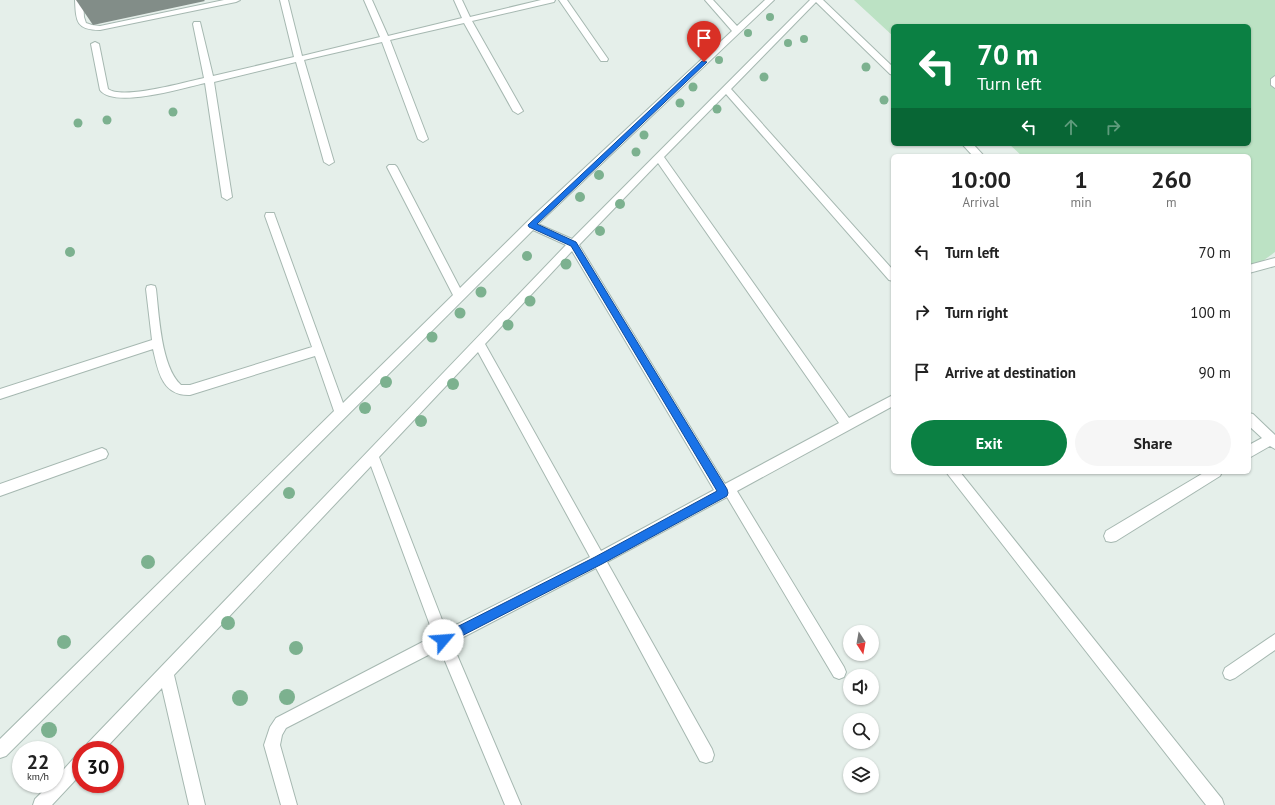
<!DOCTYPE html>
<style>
:root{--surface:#fff;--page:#f6f6f6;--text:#222;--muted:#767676;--accent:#0b8043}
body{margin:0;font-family:"PT Sans",sans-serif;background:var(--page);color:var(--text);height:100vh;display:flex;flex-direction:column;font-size:15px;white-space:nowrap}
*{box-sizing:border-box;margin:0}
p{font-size:13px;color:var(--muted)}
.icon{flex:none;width:22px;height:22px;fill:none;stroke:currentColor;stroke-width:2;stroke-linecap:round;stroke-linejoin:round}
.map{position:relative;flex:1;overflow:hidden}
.sheet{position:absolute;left:891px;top:154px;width:360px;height:320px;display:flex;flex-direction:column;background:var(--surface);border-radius:6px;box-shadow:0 1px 3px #0004}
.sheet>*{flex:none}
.guide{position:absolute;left:891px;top:24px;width:360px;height:122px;border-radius:6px;box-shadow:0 1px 3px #0004;background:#0b8043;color:#fff;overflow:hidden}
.needle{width:26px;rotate:169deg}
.controls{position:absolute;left:843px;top:625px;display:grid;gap:8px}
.controls a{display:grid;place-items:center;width:36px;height:36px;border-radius:50%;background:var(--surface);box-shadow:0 1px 3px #0004;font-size:20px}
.speed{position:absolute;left:12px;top:741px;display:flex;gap:8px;font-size:20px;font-weight:700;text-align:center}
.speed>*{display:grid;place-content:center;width:52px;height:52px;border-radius:50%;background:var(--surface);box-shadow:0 1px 3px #0004;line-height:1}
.speed small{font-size:10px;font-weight:400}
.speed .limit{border:6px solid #d22;background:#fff;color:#111}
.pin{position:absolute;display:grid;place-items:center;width:34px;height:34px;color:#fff;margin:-41px -17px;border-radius:50% 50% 50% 0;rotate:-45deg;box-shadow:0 0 4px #0007}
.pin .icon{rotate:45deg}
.me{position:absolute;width:44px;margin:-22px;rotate:63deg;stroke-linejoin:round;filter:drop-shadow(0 0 3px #0008)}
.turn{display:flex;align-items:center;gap:14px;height:84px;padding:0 20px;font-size:18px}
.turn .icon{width:52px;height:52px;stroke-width:2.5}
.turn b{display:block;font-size:28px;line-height:34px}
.lanes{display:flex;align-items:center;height:38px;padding:0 20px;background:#0003;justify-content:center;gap:20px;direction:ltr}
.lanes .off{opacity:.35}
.eta{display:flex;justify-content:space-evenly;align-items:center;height:68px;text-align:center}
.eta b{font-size:24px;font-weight:800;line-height:28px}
.primary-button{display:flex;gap:8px;margin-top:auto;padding:8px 20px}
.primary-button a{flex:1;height:46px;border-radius:24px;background:var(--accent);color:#fff;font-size:16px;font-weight:800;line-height:46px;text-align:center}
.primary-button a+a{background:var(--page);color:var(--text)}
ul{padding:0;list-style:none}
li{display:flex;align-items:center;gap:12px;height:60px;padding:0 20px}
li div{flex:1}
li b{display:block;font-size:15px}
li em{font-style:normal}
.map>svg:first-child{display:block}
</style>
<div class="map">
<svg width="1275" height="805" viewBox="0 0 1275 805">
<rect width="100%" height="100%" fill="#e5efea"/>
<path fill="#bce2c4" d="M854,0H1275V252L1249,271V156H1022L1009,144H1249V26H893V36Z"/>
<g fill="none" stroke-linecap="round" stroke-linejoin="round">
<defs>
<path id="minor" d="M75,0H83L84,17L86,23L92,25L100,26L224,0H240L236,2L100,30C76,30 76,21 75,0Z
M280,0H288L302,56L380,37L364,0H372L388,36L462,18L454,0H462L470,17L541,0H555L554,2L472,21L523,111L518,114L513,111L464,23L390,40L428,139L423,142L418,139L382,42L304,60L334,162L329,165L324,162L296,62L214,82L232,197L227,200L222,197L205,83C183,88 114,109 100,90L91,44L95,42L99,44L108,89C123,100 185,82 204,78L193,24L194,22H200L213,76L294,57Z
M559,0H567L608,59L607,61H601Z
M705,0H713L737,26L765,0H774L538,224L572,239L810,0H823L893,67V75L890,74L816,2L731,89L893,270V281L889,280L726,94L664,157L849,418L893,395V406L737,491L844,667L846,672L844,677L839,679L834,677L727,497L607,562L712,749L714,755L712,761L706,763L700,761L596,568L452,643L521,805H505L440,649L286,728L282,735L280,745L297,805H281L264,745L270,727L276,718L434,636L371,466L174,675L205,805H189L162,688L104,750H85L87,744L566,245L533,230L6,756L0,758V739L334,411L315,356L190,395C162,396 158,371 153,349L0,399V389L152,340L146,289L147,286L151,285L155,286L156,289C159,315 161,367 181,385H190L312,347L265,216L266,213H274L275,216L343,403L453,295L387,167L389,165H395L397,167L460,288L533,216L732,31ZM658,163L839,423L725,484L579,245ZM572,251L714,490L601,551L485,344ZM478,352L590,557L446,630L379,457Z
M1275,76V88L1271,85V79Z
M962,144H973L984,156H973Z
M1275,258V266L1249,273V265Z
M1249,413L1253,414L1275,435V449L1270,446L1249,458V445L1262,438L1249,426Z
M102,448L106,450L108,454L106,458L0,496V484Z
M946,472H960L1222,799L1224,805H1206Z
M1205,472H1222L1220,476L1116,541L1111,542L1106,541L1104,536L1106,531Z
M1275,634V650L1235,678L1230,680L1225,678L1223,673L1225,668Z
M81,755V774L52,805H33L35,799L50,784H55V779L75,757Z"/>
</defs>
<use href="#minor" stroke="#a6b8b1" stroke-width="2"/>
<use href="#minor" fill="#fff" fill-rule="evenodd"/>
</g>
<g fill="#7cb18f">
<circle cx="770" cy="17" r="4"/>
<circle cx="748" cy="33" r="4"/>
<circle cx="804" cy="39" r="4"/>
<circle cx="788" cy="43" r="4"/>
<circle cx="719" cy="60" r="4"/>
<circle cx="866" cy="67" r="4.5"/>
<circle cx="764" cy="77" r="4.5"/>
<circle cx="693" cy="87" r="4.5"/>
<circle cx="884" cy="100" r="4.5"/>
<circle cx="680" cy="103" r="4.5"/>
<circle cx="717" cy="109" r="4.5"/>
<circle cx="173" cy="112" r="4.5"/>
<circle cx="107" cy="120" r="4.5"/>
<circle cx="78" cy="123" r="4.5"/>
<circle cx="644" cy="135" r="4.5"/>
<circle cx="636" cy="152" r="4.5"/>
<circle cx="599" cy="175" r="5"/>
<circle cx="580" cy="197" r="5"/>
<circle cx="620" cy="204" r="5"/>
<circle cx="600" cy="231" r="5"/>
<circle cx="70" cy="252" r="5"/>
<circle cx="527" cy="256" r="5"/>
<circle cx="566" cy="264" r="5.5"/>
<circle cx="481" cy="292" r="5.5"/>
<circle cx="530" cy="301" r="5.5"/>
<circle cx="460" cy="313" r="5.5"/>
<circle cx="508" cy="325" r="5.5"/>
<circle cx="432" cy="337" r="5.5"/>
<circle cx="386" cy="382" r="6"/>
<circle cx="453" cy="384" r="6"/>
<circle cx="365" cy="408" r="6"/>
<circle cx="421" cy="421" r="6"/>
<circle cx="289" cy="493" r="6"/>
<circle cx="148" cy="562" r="7"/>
<circle cx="228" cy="623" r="7"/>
<circle cx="64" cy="642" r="7"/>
<circle cx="296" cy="648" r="7"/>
<circle cx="287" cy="697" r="8"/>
<circle cx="240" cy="698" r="8"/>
<circle cx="49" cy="730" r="8"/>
</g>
<path fill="#828d88" d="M76,0H204L205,1L93,25Z"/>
<path fill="#1a73e8" stroke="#114b97" d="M702,61L707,62L537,224L576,242L727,489L728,493L727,496L602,564L446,644L443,645L439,644L437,640L439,636L595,557L717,491L571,246L529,227L528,225Z"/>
</svg>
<div class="controls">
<a><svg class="needle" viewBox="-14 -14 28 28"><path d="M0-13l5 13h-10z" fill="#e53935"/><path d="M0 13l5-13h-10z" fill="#767676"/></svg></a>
<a><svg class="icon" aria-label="sound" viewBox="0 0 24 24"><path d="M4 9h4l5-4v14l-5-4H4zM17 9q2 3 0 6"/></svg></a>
<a><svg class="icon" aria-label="search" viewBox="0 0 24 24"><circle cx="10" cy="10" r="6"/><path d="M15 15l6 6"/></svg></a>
<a><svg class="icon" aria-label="layers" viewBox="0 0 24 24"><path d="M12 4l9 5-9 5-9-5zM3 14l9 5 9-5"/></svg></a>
</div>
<div class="speed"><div>22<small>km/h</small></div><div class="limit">30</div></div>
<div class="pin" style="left:704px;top:62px;background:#d93025"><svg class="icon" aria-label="arrive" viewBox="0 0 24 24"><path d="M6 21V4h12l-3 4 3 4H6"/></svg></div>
<svg class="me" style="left:443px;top:640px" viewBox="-20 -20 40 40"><circle r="19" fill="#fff"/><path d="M0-13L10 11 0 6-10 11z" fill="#1a73e8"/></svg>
<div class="guide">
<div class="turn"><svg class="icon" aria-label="left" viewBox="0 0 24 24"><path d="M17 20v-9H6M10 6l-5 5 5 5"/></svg><div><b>70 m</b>Turn left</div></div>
<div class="lanes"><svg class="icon" aria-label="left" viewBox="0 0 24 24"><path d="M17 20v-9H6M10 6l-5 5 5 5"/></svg><svg class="icon off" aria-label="ahead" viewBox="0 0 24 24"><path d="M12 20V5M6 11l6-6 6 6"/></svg><svg class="icon off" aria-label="right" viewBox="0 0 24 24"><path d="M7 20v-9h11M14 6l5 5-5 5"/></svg></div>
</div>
<section class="sheet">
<div class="eta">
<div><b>10:00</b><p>Arrival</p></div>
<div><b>1</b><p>min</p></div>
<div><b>260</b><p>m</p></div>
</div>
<ul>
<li><svg class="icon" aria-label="left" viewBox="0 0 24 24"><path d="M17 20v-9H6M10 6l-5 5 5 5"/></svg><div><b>Turn left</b></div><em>70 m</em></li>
<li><svg class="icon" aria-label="right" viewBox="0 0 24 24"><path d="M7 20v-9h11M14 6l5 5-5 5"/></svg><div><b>Turn right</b></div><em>100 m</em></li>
<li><svg class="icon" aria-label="arrive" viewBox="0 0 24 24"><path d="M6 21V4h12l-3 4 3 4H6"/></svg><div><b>Arrive at destination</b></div><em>90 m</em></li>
</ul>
<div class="primary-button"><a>Exit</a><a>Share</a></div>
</section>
</div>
